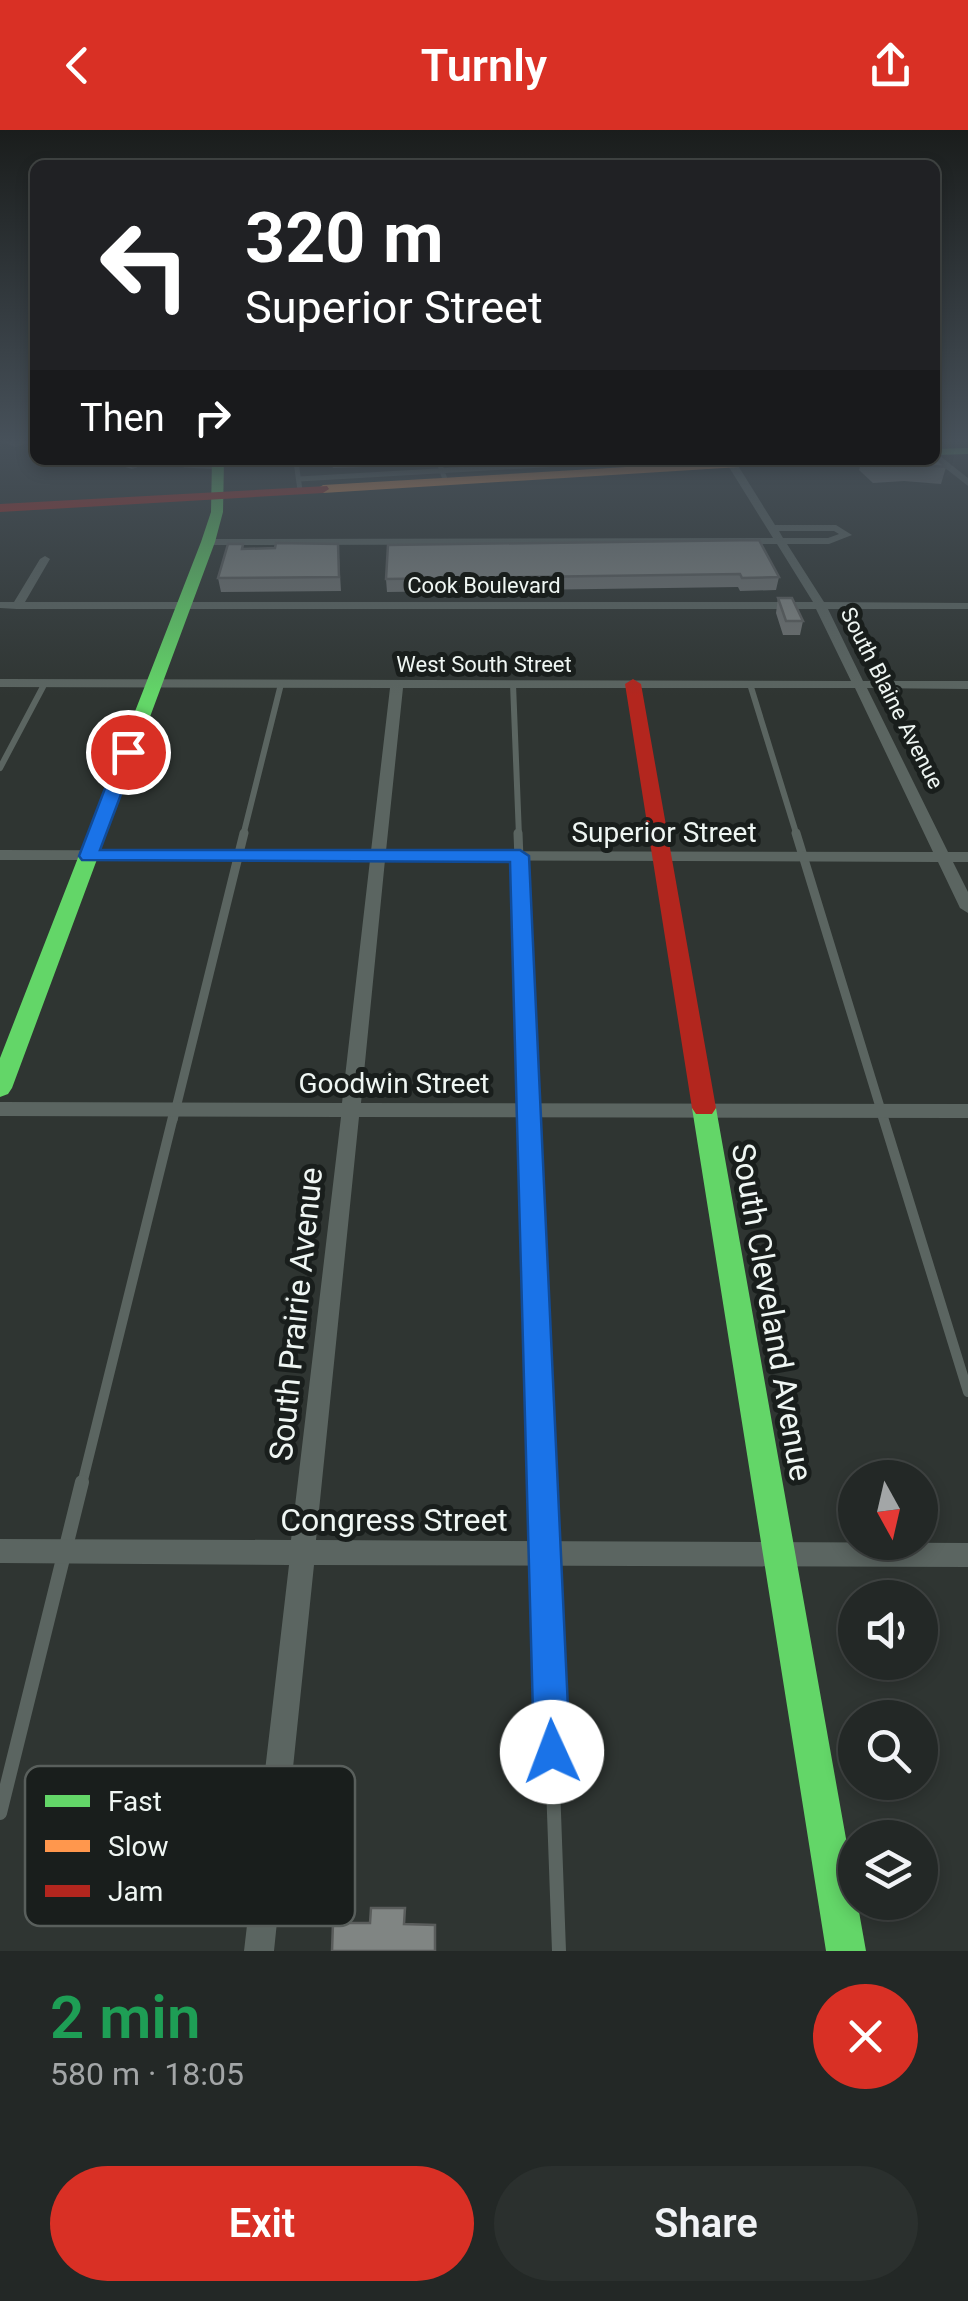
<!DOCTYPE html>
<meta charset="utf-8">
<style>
:root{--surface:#232826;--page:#2b302e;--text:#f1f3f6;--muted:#a3a6a7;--line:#404443;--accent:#d93025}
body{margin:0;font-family:Roboto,sans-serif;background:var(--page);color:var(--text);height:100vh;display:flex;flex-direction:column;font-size:38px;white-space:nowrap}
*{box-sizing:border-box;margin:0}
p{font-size:32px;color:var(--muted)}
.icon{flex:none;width:55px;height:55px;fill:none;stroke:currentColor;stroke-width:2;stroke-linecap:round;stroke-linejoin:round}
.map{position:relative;height:1821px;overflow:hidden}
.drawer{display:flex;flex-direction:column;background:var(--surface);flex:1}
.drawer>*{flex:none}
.top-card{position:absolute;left:30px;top:30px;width:910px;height:305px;border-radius:15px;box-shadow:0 5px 15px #0003,0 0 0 2px var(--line);background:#202124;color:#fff;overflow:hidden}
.needle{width:65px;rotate:172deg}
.tools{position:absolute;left:838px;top:1330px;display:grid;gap:20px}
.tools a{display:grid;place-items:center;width:100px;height:100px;border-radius:50%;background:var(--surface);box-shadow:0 5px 15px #0003,0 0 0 2px var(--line);font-size:50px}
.pin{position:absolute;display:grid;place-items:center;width:85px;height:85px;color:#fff;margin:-42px;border:5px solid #fff;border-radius:50%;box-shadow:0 2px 10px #0007}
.me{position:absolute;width:110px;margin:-55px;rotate:358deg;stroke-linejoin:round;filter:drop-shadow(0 0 8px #0008)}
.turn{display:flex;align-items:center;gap:35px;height:210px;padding:0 50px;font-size:45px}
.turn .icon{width:130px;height:130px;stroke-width:2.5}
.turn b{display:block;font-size:70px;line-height:85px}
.then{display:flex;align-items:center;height:95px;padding:0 50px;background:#0003;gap:20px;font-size:38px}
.round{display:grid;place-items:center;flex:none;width:105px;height:105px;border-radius:52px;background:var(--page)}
.head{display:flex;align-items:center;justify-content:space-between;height:170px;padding:0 50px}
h1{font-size:60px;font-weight:600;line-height:75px;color:#1e9e55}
.button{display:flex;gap:20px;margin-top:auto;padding:20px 50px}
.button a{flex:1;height:115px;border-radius:60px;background:var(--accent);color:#fff;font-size:40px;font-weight:600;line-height:115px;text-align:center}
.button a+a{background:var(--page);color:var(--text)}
header{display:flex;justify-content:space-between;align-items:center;height:130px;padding:0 50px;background:var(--accent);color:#fff;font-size:45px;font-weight:600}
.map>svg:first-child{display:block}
</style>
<header><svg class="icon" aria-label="back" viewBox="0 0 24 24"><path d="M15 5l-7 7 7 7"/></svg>Turnly<svg class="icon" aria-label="share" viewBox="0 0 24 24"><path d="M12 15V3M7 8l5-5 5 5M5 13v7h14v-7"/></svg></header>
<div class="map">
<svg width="968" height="1821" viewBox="0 0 968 1821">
<rect width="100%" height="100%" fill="#2f3532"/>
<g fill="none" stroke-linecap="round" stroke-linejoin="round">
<path stroke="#5b6561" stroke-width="5" d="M183,330L185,335L218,337
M438,330L446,352
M218,334L296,332L300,360
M299,349L628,330"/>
<path stroke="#5b6561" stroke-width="6" d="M513,554L519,706
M750,554L797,706
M0,638L45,553
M243,706L281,554"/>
<path stroke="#5b6561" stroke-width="9" d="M518,703L529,990
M796,703L884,990
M173,990L244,703"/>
<path stroke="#5b6561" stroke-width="10" d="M529,987L542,1354
M883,987L968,1262
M82,1354L173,987"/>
<path stroke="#5b6561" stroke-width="14" d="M542,1352L559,1821
M0,1683L82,1352"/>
<path fill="#5b6561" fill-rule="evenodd" d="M935,322L968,348V356L935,330Z
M732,331L737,334L775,395H836L852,405L829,414H787L824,472L968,473V479H828L863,551H968V559L867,558L948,722H968V732H953L968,762V783L960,778L938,732L385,730L361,973L968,974V988L359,987L316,1410L968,1413V1437L314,1435L274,1821H244L289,1435L0,1433V1409L291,1410L341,987L0,986V972L342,973L370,730H0V720L371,721L390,558L0,557V549L851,551L816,479H17L0,478V472H14L40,429L45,426L50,429L25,472H813L777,414L208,415L203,412L208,409L773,408L727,334ZM779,401H834L839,404L828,408H783ZM403,558H855L933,722L386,721Z"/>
<path fill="#63d668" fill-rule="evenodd" d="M968,318V324L935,325V319Z
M212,330H224L223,382L215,412L12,958L8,964L0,967V928L201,412L211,382Z
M704,969L712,972L716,978L866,1821H826L692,978L696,972Z"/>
<path fill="#ff974d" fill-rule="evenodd" d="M746,330H810L804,333L323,363L317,359L323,355Z"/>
<path fill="#b3261e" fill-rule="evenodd" d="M327,356L329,359L323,363L0,382V374Z
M633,549L641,554L716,978L712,984H696L692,978L625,554Z"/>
</g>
<path fill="#6e7271" d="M0,311H31L16,317Z
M66,330H156L132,339L109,332L83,335Z
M331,330H363V337L333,338Z
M862,330H935L946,337L941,354L904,351L873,353L859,340Z
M759,410L779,447L776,460L740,461L738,457L387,462L386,449Z
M244,418L339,427L341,461L221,462L218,448Z
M778,468L803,491L800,505H783L776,483Z"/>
<path fill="#5a5d5c" d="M14,311H31L16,317Z
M82,330H108L109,332L83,335Z
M130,330H156L132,339Z"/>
<path fill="#808583" stroke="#5a5d5c" stroke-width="2.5" d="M935,327L946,337L908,334L877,336L871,330H935Z
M759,410L779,447L742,448L740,444L386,449L388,415Z
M276,413L338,414L339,447L218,448L228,414H243L242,419L275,418Z
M778,468H792L803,491H786Z
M371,1778H405L404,1794L435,1795V1821H332L333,1793H370Z"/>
<linearGradient id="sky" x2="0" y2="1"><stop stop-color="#1a1d1c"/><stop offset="0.55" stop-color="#47515a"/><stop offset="1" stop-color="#47515a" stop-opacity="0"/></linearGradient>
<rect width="968" height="566" fill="url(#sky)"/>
<path fill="#1a73e8" stroke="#114b97" stroke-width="2.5" d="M128,617L137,622L100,720H520L529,726L570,1622L565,1635L552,1640L539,1635L534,1622L510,732L82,730L79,726L119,622Z"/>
<g text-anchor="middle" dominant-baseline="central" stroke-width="10" stroke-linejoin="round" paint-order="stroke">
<g font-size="22" fill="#eff6f3" stroke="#191e1c">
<text x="484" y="455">Cook Boulevard</text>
<text x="484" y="534">West South Street</text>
<text transform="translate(892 568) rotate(63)">South Blaine Avenue</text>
</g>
<g font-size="28" fill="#eff6f3" stroke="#191e1c">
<text x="664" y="702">Superior Street</text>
<text x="394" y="953">Goodwin Street</text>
</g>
<g font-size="32" fill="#eff6f3" stroke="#191e1c">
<text transform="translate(772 1182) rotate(80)">South Cleveland Avenue</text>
<text transform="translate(296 1184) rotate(-84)">South Prairie Avenue</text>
<text x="394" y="1390">Congress Street</text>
</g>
</g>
<rect x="25" y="1636" width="330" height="160" rx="15" fill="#191e1c" stroke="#595f5c" stroke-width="2.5"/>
<rect x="45" y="1665" width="45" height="12" fill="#63d668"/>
<rect x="45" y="1710" width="45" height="12" fill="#ff974d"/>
<rect x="45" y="1755" width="45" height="12" fill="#b3261e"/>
<g font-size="28" fill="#eff6f3">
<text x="108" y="1681">Fast</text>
<text x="108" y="1726">Slow</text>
<text x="108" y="1771">Jam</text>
</g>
</svg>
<div class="tools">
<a><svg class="needle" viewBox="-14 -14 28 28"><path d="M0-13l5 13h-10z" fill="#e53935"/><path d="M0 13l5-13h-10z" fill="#a3a6a7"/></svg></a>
<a><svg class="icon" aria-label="sound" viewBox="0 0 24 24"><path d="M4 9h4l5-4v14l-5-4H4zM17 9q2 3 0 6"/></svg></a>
<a><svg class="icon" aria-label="search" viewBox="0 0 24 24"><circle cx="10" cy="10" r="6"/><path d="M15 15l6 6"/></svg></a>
<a><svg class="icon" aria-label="layers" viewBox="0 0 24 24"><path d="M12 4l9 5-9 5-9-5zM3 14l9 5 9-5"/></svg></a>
</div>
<div class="pin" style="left:128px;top:622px;background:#d93025"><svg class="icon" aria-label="arrive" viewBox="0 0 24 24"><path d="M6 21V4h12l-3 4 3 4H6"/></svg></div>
<svg class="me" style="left:552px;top:1622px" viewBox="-20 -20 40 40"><circle r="19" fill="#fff"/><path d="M0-13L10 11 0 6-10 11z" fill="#1a73e8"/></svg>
<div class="top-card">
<div class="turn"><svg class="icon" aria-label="left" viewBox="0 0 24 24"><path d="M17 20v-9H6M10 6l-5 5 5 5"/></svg><div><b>320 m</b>Superior Street</div></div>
<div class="then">Then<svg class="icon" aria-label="right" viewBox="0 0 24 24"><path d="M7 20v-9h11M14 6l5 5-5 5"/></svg></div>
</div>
</div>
<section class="drawer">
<div class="head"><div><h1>2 min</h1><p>580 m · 18:05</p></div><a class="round" style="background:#d93025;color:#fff"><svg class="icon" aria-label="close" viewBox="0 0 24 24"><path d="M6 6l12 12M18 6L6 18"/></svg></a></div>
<div class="button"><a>Exit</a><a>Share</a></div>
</section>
